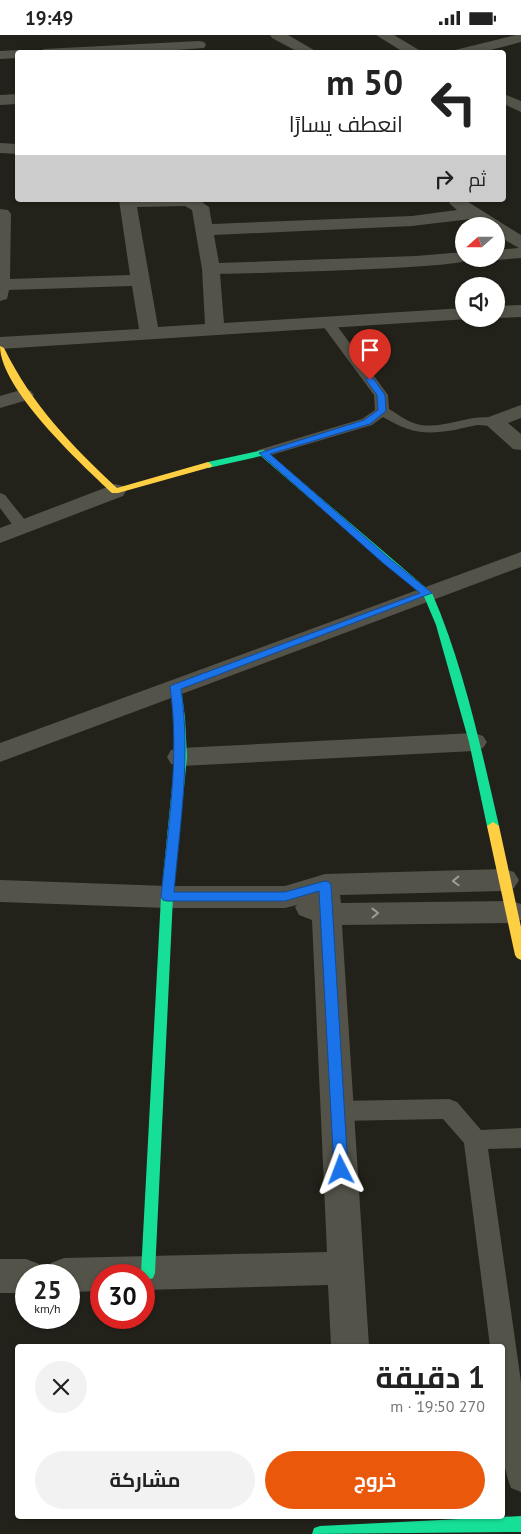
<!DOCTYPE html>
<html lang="ar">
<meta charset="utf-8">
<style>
:root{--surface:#fff;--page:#f2f2f2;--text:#222;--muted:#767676;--accent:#ea580c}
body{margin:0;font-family:"PT Sans",Cairo,sans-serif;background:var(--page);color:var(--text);direction:rtl;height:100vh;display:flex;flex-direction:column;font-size:19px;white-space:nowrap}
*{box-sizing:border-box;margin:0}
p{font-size:16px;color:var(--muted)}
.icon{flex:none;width:28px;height:28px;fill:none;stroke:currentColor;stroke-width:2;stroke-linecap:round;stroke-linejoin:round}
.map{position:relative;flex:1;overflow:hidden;direction:ltr}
.panel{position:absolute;left:15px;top:1309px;width:490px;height:175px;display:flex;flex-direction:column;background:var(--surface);border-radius:5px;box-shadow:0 1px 4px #0004;direction:rtl}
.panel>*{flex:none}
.banner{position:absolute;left:15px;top:15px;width:491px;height:152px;border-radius:5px;box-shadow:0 1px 4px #0004;direction:rtl;background:#fff;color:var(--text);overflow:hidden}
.needle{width:32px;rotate:249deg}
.fabs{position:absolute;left:455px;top:182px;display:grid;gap:10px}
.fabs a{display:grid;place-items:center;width:50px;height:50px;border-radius:50%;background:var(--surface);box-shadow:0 1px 4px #0004;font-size:25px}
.speed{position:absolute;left:15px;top:1229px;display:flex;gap:10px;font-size:25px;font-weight:700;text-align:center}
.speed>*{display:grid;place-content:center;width:65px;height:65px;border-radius:50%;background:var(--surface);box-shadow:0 1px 4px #0004;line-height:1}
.speed small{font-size:12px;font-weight:400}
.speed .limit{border:8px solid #d22;background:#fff;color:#111}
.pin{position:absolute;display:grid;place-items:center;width:42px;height:42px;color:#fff;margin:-51px -21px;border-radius:50% 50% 50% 0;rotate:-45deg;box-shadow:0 0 5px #0007}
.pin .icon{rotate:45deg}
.me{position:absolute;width:55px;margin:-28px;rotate:357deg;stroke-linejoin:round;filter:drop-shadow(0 0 4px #0008)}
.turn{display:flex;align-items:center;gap:18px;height:105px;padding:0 20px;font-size:22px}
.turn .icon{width:65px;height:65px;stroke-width:2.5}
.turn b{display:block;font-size:35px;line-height:42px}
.then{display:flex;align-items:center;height:48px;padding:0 20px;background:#0003;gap:10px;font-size:19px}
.round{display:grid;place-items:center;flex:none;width:52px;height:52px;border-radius:26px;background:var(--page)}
.head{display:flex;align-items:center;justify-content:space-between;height:85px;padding:0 20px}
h1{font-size:30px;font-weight:700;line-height:38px}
.primary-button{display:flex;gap:10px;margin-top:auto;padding:10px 20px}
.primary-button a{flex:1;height:58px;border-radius:30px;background:var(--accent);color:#fff;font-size:20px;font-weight:700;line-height:58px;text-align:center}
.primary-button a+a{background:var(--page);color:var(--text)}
.status{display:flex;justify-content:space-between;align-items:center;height:35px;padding:0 25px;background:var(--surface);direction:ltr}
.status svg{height:14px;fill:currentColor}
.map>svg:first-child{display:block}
</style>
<div class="status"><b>19:49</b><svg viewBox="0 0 49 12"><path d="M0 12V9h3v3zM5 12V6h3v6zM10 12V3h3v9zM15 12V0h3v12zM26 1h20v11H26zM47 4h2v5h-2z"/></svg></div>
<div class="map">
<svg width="521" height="1499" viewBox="0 0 521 1499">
<rect width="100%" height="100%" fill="#22221a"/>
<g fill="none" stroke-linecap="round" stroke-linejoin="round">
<path fill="#54534a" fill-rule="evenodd" d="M327,283L332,284L388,360L389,374C399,380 409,388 421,390C447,394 472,377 498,384L500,387L498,390C491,392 485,390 478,390C471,391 462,393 455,395C423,400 410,398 383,382L372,390L268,421H258L256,418L258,415L362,384L375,375L374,360L320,287Z
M0,458L5,460L29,490L31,493L29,496H17L0,473Z
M449,1064L457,1067L481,1095L521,1093V1113L488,1114L521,1347V1457L511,1453C496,1416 502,1352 502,1311H490L464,1108L443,1084L338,1086L330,1083L327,1076L330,1069L338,1066Z"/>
<path fill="#54534a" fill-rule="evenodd" d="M270,0H288L319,18H300L272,3Z
M376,0H394L424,18H405Z
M516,0H521V7L479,18H453L455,15Z
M199,6L204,7L206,10L204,13L136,18H37L44,14Z
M18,15L24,18H18V23L0,24V16Z
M18,59V69L0,70V60Z
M504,59L521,66V77L504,69Z
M0,108L18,109V119L0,118Z
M119,165H199L209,172L212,189L412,181L457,175L449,168L452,165H465L521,200V223L496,225L490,224H496V215L519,213L496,200V191H483L471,184L412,191L214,200L219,228L416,221L464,217V224H472C460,234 252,238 220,239L224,288L464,273V284H468L0,314V302L139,294L132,251L9,255L7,264L0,266V174L8,175L11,179L10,244L130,240ZM185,171L192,175L202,234L205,289L158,292L137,172Z
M521,270V282L496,283V271Z
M24,354L31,356L34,360L31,364L0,373V361Z
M521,370V383L508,388L521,399V415L513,414L483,387L486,383Z
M115,449L123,451L126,456L123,461L0,508V493Z
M521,517V532L0,727V708Z
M474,698L483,701L487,707L483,713L474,716L181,731L171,729L167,722L171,715L181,713Z
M504,834L514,837L519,845L514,853L504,856L340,860L341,868L512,866L521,869V885L512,888L342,890L369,1311H331L328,1250L144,1255V1240H101V1256L69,1257V1240H46L51,1228L64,1223L327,1217L312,885L299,880L295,872L297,870L285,873H167L0,867V845L167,851H285L325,839Z
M0,1224H26L39,1229L44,1240H26V1258H0Z"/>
<path fill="#16e098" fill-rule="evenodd" d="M263,415L266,416L432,558C464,632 481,713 499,791L497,794H489L487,791L469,707L436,590L423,559L384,528L261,421L208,433L204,430L208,427Z
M176,649L181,652L185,683L187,722L173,862L155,1238L153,1243L148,1245L144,1243V1240L141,1238L161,862L175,722V683L171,652Z
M521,1481V1497L312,1499L314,1493L320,1491Z"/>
<path fill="#ffcf43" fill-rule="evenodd" d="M0,311L4,313C32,370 71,410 117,453L208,427L212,430L211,432L118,458H112C81,429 0,354 0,311Z
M493,787L499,791L521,892V925L517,923L515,920L487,791Z"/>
</g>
<defs><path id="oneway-chevron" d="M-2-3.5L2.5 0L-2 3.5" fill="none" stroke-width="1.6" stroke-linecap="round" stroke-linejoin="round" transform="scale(1.25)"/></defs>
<g stroke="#9e9d94">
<use href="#oneway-chevron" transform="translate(456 846) rotate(178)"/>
<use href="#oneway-chevron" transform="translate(375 878) rotate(-1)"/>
</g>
<path fill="#1a73e8" stroke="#114b97" d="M367,343H373L385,360L386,376L370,389L270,419L390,524L432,558L181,654C191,722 180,789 174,857H285L325,846L329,847L331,850L348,1135L346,1139L341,1141L336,1139L334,1135L319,856L285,866H167L163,865L161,862C168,792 180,722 170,652L172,650L420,558L383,528L259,418L364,385L378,375L377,360L366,345Z"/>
</svg>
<div class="fabs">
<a><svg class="needle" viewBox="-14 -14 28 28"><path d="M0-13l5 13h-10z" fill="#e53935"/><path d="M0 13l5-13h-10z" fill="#767676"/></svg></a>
<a><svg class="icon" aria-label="sound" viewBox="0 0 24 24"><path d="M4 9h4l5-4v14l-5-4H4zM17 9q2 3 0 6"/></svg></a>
</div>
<div class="speed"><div>25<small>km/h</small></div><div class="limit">30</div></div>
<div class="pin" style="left:370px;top:345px;background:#d93025"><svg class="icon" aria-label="arrive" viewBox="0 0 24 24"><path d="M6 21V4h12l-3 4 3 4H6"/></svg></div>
<svg class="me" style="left:341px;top:1135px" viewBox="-20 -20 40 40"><path d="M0-17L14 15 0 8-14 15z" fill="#1a73e8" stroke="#fff" stroke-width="4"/></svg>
<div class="banner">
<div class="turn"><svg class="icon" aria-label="left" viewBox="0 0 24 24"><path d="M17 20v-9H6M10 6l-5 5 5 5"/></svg><div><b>50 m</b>انعطف يسارًا</div></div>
<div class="then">ثم<svg class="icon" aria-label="right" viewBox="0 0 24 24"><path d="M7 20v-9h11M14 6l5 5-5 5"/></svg></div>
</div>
<section class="panel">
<div class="head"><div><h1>1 دقيقة</h1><p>270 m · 19:50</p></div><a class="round"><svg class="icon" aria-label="close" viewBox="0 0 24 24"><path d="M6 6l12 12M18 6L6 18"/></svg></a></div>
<div class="primary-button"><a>خروج</a><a>مشاركة</a></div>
</section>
</div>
